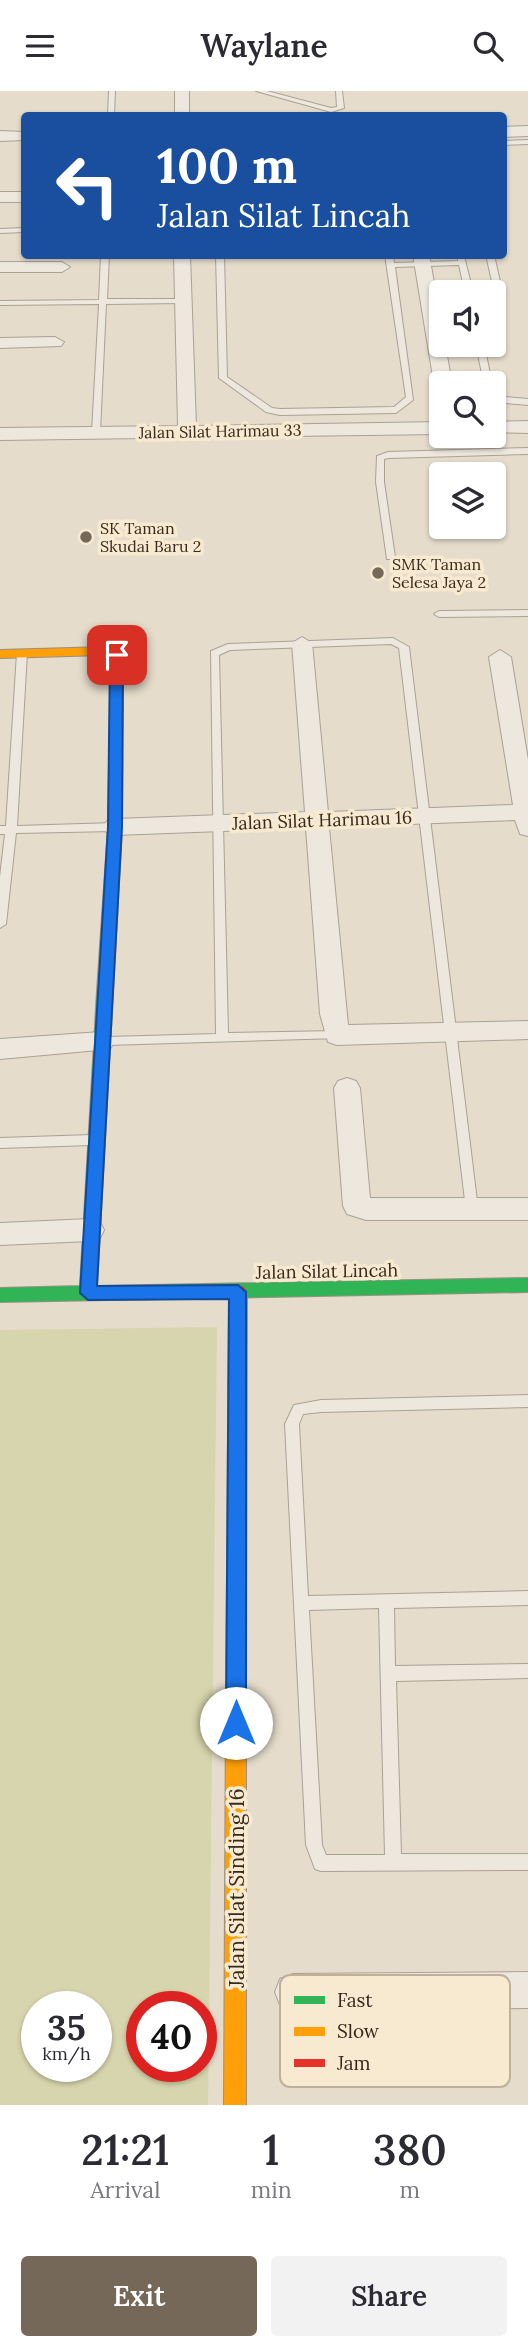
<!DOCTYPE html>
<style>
:root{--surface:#fff;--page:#f2f2f3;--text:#2b2b33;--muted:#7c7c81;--accent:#756859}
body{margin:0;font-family:Lora,serif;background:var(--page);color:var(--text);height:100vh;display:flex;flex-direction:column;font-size:26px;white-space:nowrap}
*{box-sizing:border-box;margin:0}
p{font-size:23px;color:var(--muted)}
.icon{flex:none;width:38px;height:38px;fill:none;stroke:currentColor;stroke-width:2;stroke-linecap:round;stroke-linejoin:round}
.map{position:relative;height:2014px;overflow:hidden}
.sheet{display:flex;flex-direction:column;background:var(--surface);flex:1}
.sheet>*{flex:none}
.hud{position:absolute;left:21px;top:21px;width:486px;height:147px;border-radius:7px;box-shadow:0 2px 5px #0004;background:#1a4fa0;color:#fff;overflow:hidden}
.tools{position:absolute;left:429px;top:189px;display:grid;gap:14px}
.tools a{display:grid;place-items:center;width:77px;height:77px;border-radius:7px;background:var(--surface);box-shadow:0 2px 5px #0004;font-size:35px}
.speed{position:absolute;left:21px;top:1900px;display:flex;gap:14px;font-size:35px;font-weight:700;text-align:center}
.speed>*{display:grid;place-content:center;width:91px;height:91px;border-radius:50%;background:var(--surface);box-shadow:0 2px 5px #0004;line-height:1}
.speed small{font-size:18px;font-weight:400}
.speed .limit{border:10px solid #d22;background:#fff;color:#111}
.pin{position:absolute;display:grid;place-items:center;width:60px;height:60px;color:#fff;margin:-30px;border-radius:14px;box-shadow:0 4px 10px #0006}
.me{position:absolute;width:77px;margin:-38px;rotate:0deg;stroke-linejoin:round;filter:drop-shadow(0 0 5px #0008)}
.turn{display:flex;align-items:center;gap:24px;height:147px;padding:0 21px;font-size:32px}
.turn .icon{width:91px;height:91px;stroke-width:2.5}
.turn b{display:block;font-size:49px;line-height:60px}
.eta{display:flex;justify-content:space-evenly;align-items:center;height:119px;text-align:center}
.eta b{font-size:42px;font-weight:600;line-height:49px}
.action{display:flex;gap:14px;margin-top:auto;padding:14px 21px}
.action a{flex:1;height:80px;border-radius:7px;background:var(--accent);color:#fff;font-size:28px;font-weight:600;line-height:80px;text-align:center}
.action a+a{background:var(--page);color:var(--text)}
header{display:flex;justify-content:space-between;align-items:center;height:91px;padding:0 21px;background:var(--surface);font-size:32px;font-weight:600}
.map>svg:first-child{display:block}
</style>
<header><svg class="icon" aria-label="menu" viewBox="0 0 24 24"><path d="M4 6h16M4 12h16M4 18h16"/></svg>Waylane<svg class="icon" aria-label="search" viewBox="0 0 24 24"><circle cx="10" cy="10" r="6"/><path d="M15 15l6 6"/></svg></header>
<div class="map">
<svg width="528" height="2014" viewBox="0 0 528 2014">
<rect width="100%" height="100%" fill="#e5dccb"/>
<path fill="#d7d5ad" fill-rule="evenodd" d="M217,1236L208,2014H0V1239ZM37,1916H96V1976H37ZM142,1916H201V1976H142Z"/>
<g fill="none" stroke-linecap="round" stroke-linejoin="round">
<defs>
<path id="lane" d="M109,0H115L114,24H108Z
M256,0H267L331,17L337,16L336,0H342L344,17L331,21Z
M528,49V53L504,54V50Z
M24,137V141L0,142V138Z
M101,164H109L107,208H183L187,210L183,212L106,213L100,341L96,344L92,341L99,213L0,214V210L99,209Z
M216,164H224L227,286L272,317L280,318L394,316L406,306L385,164H393L394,172L458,170V165H464L473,201H465L459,174L395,176L413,309L396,322L280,324L266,321L219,287Z
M486,164H494L504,208L497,218H494V211L496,208Z
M476,254H484L492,292H484Z
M494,305L528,308V314L494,311Z
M528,357V363L389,367L384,368V391L395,466L393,468H387L376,391L377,365L388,361Z
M528,519V525L439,526L434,523L439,520Z
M393,547L409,556L478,1118L477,1122H467L466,1118L399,557L391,553L230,559L219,564L228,942L337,940L343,944L341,947L107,954L101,950L107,946L216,943L211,560L228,553Z
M22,559L27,562L17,735L115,732L120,736L115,740L16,742L6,833L0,837V786L5,743H0V735H6L17,562Z
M92,1044L96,1046L98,1049L96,1052L92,1054L0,1057V1047Z
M528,1304V1316L321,1321L303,1323L299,1333L308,1505L528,1500V1514L394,1517L395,1575L528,1573V1587L396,1590L401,1763H528V1779L321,1780L315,1778L306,1754L285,1333L294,1314L321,1309ZM379,1517L385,1764H326L322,1754L309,1519Z"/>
<path id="street" d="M175,0H189V24H175Z
M528,35V45L504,46V36Z
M0,40L24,41V49L0,50Z
M0,101H24V111H0Z
M174,164H190L196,335L441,331V343L0,349V337L178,335Z
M413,164H429L441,230V254H445L452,292H441V297L434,292Z
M0,171H62L70,176L62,181H0Z
M55,246L64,251L61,255L0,257V247Z
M528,330V342L494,341V331Z
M302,546L312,552L328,721L513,714L489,566L500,559L511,566L528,669V745L520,743L515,729L329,736L348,934L528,930V948L337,954L328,951L320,923L306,737L115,744L107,742L103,736L107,730L115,728L305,721L292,552Z
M101,941L110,944L114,951L110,958L0,968V948Z
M347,987L356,990L360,997L370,1107H528V1129H366L347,1123L343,1115L334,997L338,990Z
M90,1128L100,1131L104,1139L100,1147L90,1150L0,1154V1132Z
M528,1881V1917L293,1919L280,1914L275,1901L280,1888L293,1883Z"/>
<path id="fast" d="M105,895L113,900L97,1195L528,1187V1201L0,1211V1197L80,1195L97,900Z"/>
<path id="slow" d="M106,556L123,564L122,736L113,900L105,905L97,900L108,736L111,566L105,564L0,567V559Z
M236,1604L243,1607L246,1614V2014H224L226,1614L229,1607Z"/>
<path id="jam" d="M238,1194L244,1196L247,1201L246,1614L243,1621L236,1624L229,1621L226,1614L229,1201L232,1196Z"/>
</defs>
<use href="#lane" stroke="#aaa195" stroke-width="2"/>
<use href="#street" stroke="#aaa195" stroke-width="2"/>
<use href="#fast" stroke="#9a9084" stroke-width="2"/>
<use href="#slow" stroke="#9a9084" stroke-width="2"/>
<use href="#jam" stroke="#9a9084" stroke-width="2"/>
<use href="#lane" fill="#ede7de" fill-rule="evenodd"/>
<use href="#street" fill="#ede7de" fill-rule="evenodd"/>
<use href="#fast" fill="#30b455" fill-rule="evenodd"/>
<use href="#slow" fill="#ff9f0a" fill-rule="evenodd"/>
<use href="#jam" fill="#e5322d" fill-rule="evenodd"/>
</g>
<path fill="#1a73e8" stroke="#114b97" stroke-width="2" d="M117,560L123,564L122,736L97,1195L238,1194L246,1201V1632L243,1639L236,1642L229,1639L226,1632L229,1208L88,1209L80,1202L108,736L110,564Z"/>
<g fill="#756859" stroke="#f7ead0" stroke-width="2.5">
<circle cx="86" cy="446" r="7"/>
<circle cx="378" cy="482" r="7"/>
</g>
<g text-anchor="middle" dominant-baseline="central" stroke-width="7" stroke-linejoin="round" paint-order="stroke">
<g font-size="16" fill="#39291c" stroke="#f7ead0">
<text transform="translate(220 340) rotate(-1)">Jalan Silat Harimau 33</text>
</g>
<g font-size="16" fill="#39291c" stroke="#f7ead0" text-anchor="start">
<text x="100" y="437">SK Taman<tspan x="100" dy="18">Skudai Baru 2</tspan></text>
<text x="392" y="473">SMK Taman<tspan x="392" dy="18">Selesa Jaya 2</tspan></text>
</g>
<g font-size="18" fill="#39291c" stroke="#f7ead0">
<text transform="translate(322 729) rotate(-2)">Jalan Silat Harimau 16</text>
<text transform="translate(327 1180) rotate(-1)">Jalan Silat Lincah</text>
</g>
<g font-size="21" fill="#39291c" stroke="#f7ead0">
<text transform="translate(236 1797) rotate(-90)">Jalan Silat Sinding 16</text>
</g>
</g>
<rect x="280" y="1884" width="230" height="112" rx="10" fill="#f7ead0" stroke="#beb09a" stroke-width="2"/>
<rect x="294" y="1905" width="31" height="8" fill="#30b455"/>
<rect x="294" y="1936" width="31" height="9" fill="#ff9f0a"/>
<rect x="294" y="1968" width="31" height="8" fill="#e5322d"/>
<g font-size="19" fill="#39291c">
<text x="337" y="1916">Fast</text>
<text x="337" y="1947">Slow</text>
<text x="337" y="1979">Jam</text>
</g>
</svg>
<div class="tools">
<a><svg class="icon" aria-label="sound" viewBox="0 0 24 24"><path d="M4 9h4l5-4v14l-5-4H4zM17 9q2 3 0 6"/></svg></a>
<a><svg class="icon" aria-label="search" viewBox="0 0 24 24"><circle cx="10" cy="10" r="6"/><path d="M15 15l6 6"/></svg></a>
<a><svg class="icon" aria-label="layers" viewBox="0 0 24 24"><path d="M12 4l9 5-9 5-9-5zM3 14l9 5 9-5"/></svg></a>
</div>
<div class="speed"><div>35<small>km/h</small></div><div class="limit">40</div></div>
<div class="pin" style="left:117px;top:564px;background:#d93025"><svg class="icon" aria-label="arrive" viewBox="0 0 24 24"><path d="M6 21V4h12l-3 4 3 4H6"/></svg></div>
<svg class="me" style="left:236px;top:1632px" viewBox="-20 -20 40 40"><circle r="19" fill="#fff"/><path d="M0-13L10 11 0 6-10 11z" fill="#1a73e8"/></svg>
<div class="hud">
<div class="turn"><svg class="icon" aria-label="left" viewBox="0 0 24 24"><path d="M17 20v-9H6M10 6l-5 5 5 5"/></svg><div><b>100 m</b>Jalan Silat Lincah</div></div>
</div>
</div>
<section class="sheet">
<div class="eta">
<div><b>21:21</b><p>Arrival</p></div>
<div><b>1</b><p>min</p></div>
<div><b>380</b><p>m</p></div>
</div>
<div class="action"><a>Exit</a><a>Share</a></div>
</section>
